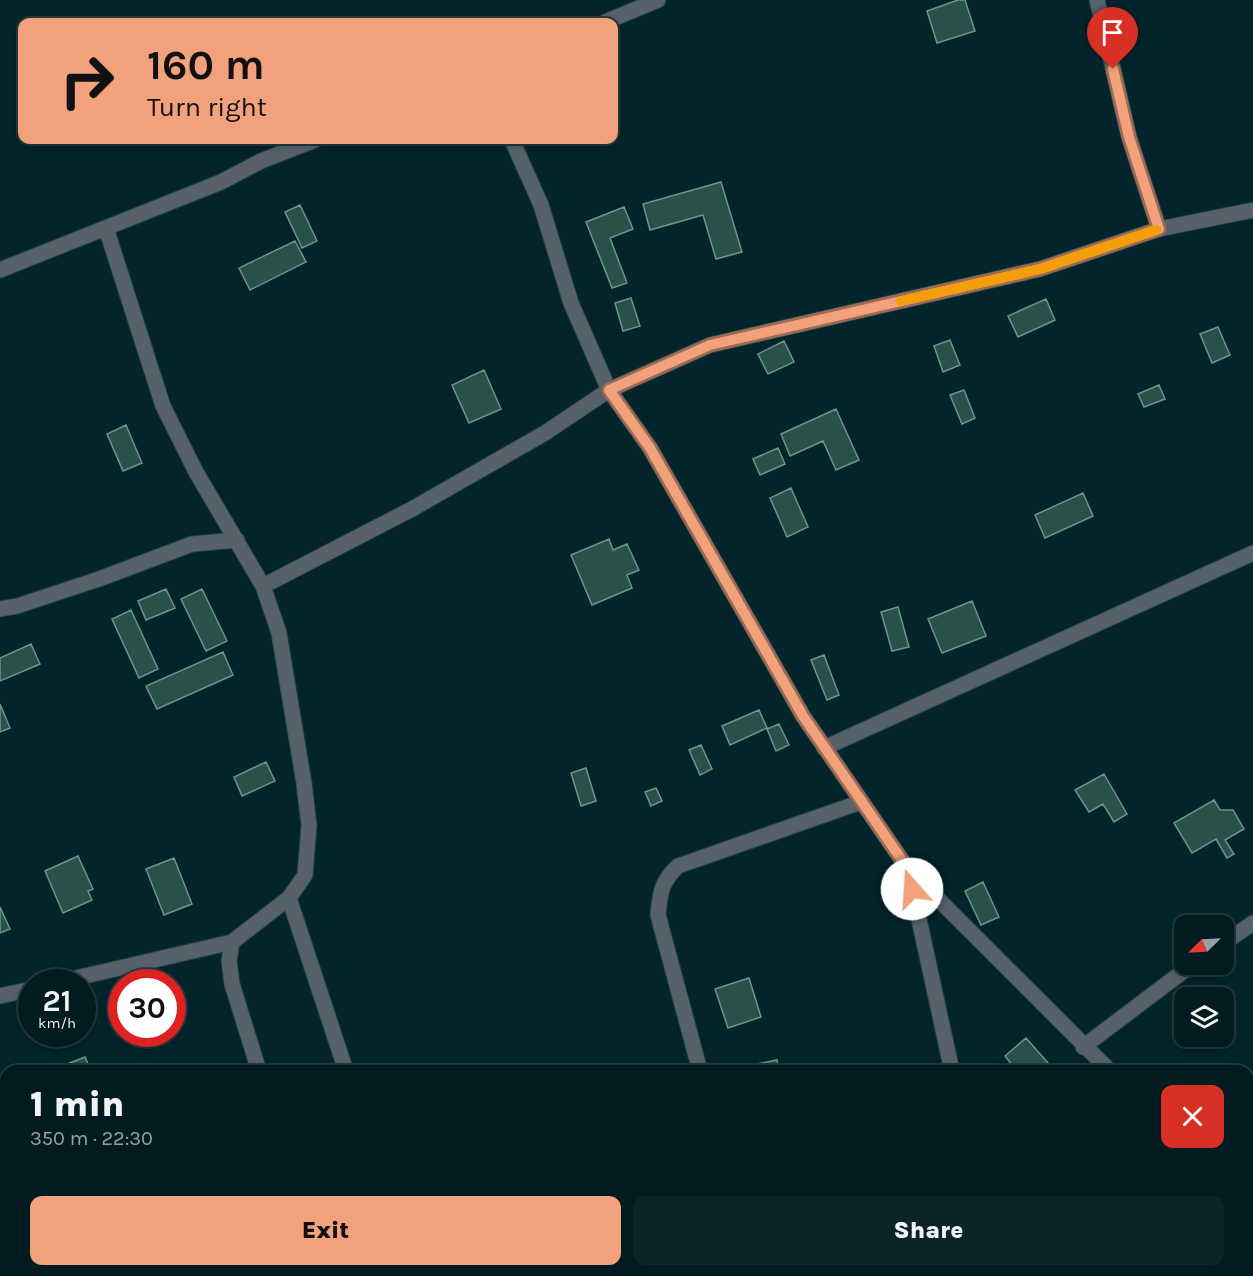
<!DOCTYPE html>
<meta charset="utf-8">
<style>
:root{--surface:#021b20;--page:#0c2429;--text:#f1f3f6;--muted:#96a1a5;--line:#23393e;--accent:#f1a17c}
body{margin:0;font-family:Karla,sans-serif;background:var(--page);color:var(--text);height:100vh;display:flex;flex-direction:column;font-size:22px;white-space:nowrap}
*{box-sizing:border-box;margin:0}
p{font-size:20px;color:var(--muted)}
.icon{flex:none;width:33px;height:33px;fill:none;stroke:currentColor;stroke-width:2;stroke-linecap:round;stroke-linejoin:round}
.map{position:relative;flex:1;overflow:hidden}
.drawer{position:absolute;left:0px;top:1065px;width:1254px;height:212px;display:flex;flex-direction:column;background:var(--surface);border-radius:18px 18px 0 0;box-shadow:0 3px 9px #0003,0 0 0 2px var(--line)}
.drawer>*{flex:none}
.banner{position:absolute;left:18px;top:18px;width:600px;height:126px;border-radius:12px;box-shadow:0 3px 9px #0003,0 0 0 2px var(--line);background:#f1a17c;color:#111;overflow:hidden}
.needle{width:39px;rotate:246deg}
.buttons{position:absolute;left:1174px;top:915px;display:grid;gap:12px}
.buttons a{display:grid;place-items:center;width:60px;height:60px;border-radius:12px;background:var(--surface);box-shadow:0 3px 9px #0003,0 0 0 2px var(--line);font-size:30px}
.speed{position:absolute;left:18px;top:969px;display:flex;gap:12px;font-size:30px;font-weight:700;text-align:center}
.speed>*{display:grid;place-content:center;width:78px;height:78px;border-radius:50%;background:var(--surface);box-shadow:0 3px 9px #0003,0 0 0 2px var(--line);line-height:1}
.speed small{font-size:15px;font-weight:400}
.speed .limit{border:9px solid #d22;background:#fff;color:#111}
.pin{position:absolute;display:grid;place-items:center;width:51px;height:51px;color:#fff;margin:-62px -26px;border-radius:50% 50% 50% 0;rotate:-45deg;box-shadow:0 0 6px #0007}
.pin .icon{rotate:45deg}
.me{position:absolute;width:66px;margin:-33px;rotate:341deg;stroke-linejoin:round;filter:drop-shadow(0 0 4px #0008)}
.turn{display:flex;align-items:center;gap:21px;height:126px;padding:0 30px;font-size:27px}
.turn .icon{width:78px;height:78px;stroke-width:2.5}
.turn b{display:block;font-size:42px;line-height:51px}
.round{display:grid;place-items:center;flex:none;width:63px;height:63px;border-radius:12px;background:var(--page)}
.summary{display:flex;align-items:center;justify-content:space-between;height:102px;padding:0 30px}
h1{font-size:36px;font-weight:800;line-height:45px}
.cta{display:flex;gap:12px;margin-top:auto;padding:12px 30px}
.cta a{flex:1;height:69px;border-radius:12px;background:var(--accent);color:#111;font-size:24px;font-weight:800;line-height:69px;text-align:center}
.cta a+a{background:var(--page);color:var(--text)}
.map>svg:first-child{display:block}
</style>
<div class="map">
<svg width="1253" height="1276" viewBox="0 0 1253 1276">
<rect width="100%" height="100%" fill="#02242a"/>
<path fill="#285249" stroke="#6a968c" stroke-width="1.5" d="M958,0H965L975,31L937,43L927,11Z
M721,182L742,252L716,259L703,215L650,230L643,204Z
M300,205L317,241L302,248L285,212Z
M624,207L633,229L610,238L627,283L612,288L586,222Z
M295,241L306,262L250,290L239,268Z
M631,298L640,326L623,331L615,303Z
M1046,299L1055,320L1018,337L1008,316Z
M1218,327L1230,355L1212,363L1200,334Z
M950,340L960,365L943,372L934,346Z
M784,341L794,362L768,374L758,354Z
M484,370L501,409L469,423L452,385Z
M1159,385L1165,399L1144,407L1138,394Z
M964,390L975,418L962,424L950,395Z
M836,409L859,460L836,470L823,441L790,456L781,434Z
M126,425L142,463L123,471L107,434Z
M778,448L785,464L760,475L753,459Z
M791,488L808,527L787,537L770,498Z
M1083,493L1093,516L1045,538L1035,515Z
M609,539L613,550L627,544L639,570L627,575L632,588L592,605L571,555Z
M166,589L175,608L146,620L138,601Z
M202,589L227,641L206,651L181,599Z
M972,601L986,636L942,653L928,619Z
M898,607L909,647L892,651L881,612Z
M131,610L158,669L139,678L112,619Z
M31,644L40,664L0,681V658Z
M223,652L233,675L157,709L146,686Z
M824,655L839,695L827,700L811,660Z
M0,704L10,728L0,732Z
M759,710L767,728L730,745L722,726Z
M779,724L789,745L776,751L767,729Z
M701,745L712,769L700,775L689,750Z
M266,762L275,781L242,796L234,777Z
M586,768L596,801L581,806L571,773Z
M1104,774L1127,814L1114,822L1103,804L1089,812L1075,790Z
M656,788L662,801L651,806L645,792Z
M1214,800L1220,810H1233L1244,829L1225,840L1234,854L1227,858L1216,839L1192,853L1174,823Z
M78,856L93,889L88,891L92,900L63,913L45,871Z
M174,858L192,904L164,915L146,869Z
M983,882L999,917L981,925L965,891Z
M0,907L10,929L0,933Z
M749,978L761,1017L728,1028L715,989Z
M1026,1038L1048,1063L1039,1071H1017L1005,1056Z
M85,1057L91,1071H49Z
M777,1060L779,1071H748L747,1066Z
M0,1214L6,1230V1251L0,1253Z"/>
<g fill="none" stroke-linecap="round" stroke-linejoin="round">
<defs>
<path id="minor" d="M1097,0L1129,137L1159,229
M605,22L658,0
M512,140L541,205L571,303L609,390L650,448L803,716L908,869L1110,1071
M106,228L163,406L196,472L263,586L279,633L304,783L309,825L305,875L289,898L232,942L229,961L232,984L259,1071
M0,270L221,182L261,161L315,140
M263,586L412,509L545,433L609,390L710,345L1040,269L1159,229L1253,210
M0,609L17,606L99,579L192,544L237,540
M824,748L1253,553
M908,869L952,1071
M289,898L346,1071
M1224,943L1253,923
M59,982L232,942
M0,996L32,989
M1083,1047L1193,964
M700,1071L658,915C660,893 661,882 678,866L861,802
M1248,1156L1253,1158
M290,1270L291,1276
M419,1270L421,1276
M731,1270L732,1276
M997,1270L998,1276"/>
</defs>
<use href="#minor" stroke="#224248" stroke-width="17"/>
<use href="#minor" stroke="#56616c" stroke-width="15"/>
</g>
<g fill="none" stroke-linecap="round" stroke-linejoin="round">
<defs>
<path id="route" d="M912,889L908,869L803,716L650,448L609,390L710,345L1040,269L1159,229L1129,137L1113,69"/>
</defs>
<use href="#route" stroke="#9d6951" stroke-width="15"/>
<use href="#route" stroke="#f1a17c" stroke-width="10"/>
<path stroke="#f59e0b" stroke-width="10" d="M901,301L1040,269L1156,230"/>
</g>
</svg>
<div class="buttons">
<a><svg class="needle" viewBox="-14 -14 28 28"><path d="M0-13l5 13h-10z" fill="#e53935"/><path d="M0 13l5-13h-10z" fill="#96a1a5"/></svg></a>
<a><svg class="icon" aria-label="layers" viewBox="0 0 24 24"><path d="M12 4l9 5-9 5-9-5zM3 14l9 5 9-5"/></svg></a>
</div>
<div class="speed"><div>21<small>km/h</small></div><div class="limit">30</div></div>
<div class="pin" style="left:1113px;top:69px;background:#d93025"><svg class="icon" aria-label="arrive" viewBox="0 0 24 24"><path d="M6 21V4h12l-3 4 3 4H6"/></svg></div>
<svg class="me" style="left:912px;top:889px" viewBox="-20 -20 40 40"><circle r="19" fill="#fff"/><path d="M0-13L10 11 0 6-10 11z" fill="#f1a17c"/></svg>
<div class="banner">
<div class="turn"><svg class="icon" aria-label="right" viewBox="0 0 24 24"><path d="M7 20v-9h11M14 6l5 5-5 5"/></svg><div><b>160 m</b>Turn right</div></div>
</div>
<section class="drawer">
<div class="summary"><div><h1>1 min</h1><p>350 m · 22:30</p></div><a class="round" style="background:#d93025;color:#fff"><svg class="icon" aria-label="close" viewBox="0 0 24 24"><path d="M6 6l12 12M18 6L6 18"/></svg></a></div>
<div class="cta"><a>Exit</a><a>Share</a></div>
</section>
</div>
